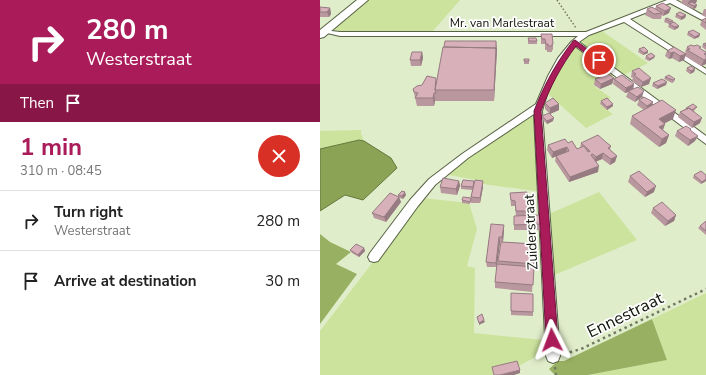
<!DOCTYPE html>
<meta charset="utf-8">
<style>
:root{--surface:#fff;--page:#f2f2f2;--text:#222;--muted:#767676;--line:#e0e0e0;--accent:#aa1c59}
body{margin:0;font-family:"Nunito Sans",sans-serif;background:var(--page);color:var(--text);height:100vh;display:flex;flex-direction:column;font-size:15px;white-space:nowrap}
*{box-sizing:border-box;margin:0}
p{font-size:13px;color:var(--muted)}
.icon{flex:none;width:22px;height:22px;fill:none;stroke:currentColor;stroke-width:2;stroke-linecap:round;stroke-linejoin:round}
.map{position:relative;flex:1;overflow:hidden}
.sheet{display:flex;flex-direction:column;background:var(--surface);width:320px}
.sheet>*{flex:none}
.hud{background:#aa1c59;color:#fff;overflow:hidden}
.pin{position:absolute;display:grid;place-items:center;width:34px;height:34px;color:#fff;margin:-17px;border:2px solid #fff;border-radius:50%;box-shadow:0 1px 4px #0007}
.me{position:absolute;width:44px;margin:-22px;rotate:357deg;stroke-linejoin:round;filter:drop-shadow(0 0 3px #0008)}
.turn{display:flex;align-items:center;gap:14px;height:84px;padding:0 20px;font-size:18px}
.turn .icon{width:52px;height:52px;stroke-width:2.5}
.turn b{display:block;font-size:28px;line-height:34px}
.then{display:flex;align-items:center;height:38px;padding:0 20px;background:#0003;gap:8px;font-size:15px}
.round{display:grid;place-items:center;flex:none;width:42px;height:42px;border-radius:21px;background:var(--page)}
.overview{display:flex;align-items:center;justify-content:space-between;height:68px;padding:0 20px}
h1{font-size:24px;font-weight:700;line-height:30px;color:var(--accent)}
ul{padding:0;list-style:none}
li{display:flex;align-items:center;gap:12px;height:60px;padding:0 20px;border-top:1px solid var(--line)}
li div{flex:1}
li b{display:block;font-size:15px}
li em{font-style:normal}
main{display:flex;flex:1;min-height:0}
.map>svg:first-child{display:block}
</style>
<main>
<section class="sheet">
<div class="hud">
<div class="turn"><svg class="icon" aria-label="right" viewBox="0 0 24 24"><path d="M7 20v-9h11M14 6l5 5-5 5"/></svg><div><b>280 m</b>Westerstraat</div></div>
<div class="then">Then<svg class="icon" aria-label="arrive" viewBox="0 0 24 24"><path d="M6 21V4h12l-3 4 3 4H6"/></svg></div>
</div>
<div class="overview"><div><h1>1 min</h1><p>310 m · 08:45</p></div><a class="round" style="background:#d93025;color:#fff"><svg class="icon" aria-label="close" viewBox="0 0 24 24"><path d="M6 6l12 12M18 6L6 18"/></svg></a></div>
<ul>
<li><svg class="icon" aria-label="right" viewBox="0 0 24 24"><path d="M7 20v-9h11M14 6l5 5-5 5"/></svg><div><b>Turn right</b><p>Westerstraat</p></div><em>280 m</em></li>
<li><svg class="icon" aria-label="arrive" viewBox="0 0 24 24"><path d="M6 21V4h12l-3 4 3 4H6"/></svg><div><b>Arrive at destination</b></div><em>30 m</em></li>
</ul>
</section>
<div class="map">
<svg width="386" height="375" viewBox="0 0 386 375">
<rect width="100%" height="100%" fill="#e0edca"/>
<path fill="#cce39d" d="M47,0H140L112,32H22L15,30L14,28Z
M282,31L328,63L302,76L260,45C263,36 274,34 282,31Z
M255,45L294,75L273,85L291,98L279,104L293,114L266,128L227,93L240,66Z
M211,114L217,127L222,192L156,183V180L124,174Z
M41,130V134L44,141L39,140L0,149V131Z
M279,192L317,240L232,276L229,214Z
M102,198L149,203L157,229L147,266L155,268L154,333L223,340V353L193,369L172,375H0V331Z
M386,293V375H268L347,360L332,319Z"/>
<path fill="#98b062" d="M0,234L10,242L31,252L16,264L37,274L0,324Z
M332,319L347,360L268,375H235L229,369L238,361H244Z"/>
<path fill="#8ba355" stroke="#66783e" d="M39,140L44,141L71,158L77,168L43,200L25,195L0,211V149Z"/>
<g fill="none" stroke-linecap="round" stroke-linejoin="round">
<defs>
<path id="street" d="M347,0H356L386,17V22L350,3L310,19L386,69V74L304,22L269,35L259,42L386,136V144L255,46C239,64 228,88 222,111L240,356L238,361L233,363L228,361L226,356L214,114L148,158L115,185L98,206L58,261L54,262L50,261L48,257L50,253L90,200L109,179L142,154L216,104L228,76L238,58L251,42L258,36H20L3,32V30L20,32H266Z"/>
<path id="secondary" d="M37,0H48L4,37L0,38V30Z"/>
</defs>
<use href="#street" stroke="#586244" stroke-width="2"/>
<use href="#secondary" stroke="#586244" stroke-width="2"/>
<path stroke="#727a63" stroke-width="1.5" stroke-dasharray="1.5 2" stroke-linecap="butt" d="M237,0L256,28"/>
<path stroke="#727a63" stroke-width="2.5" stroke-dasharray="2.5 3.5" stroke-linecap="butt" d="M244,354L261,349L386,289
M235,367L236,375"/>
<use href="#street" fill="#fff" fill-rule="evenodd"/>
<use href="#secondary" fill="#fff" fill-rule="evenodd"/>
</g>
<path fill="#b9979f" d="M362,0H377L376,3H374L376,8L373,9L361,3Z
M336,6L349,13L343,16L342,15L341,19H333L325,15L327,9H335Z
M0,8H10L11,14L9,17H0Z
M384,9H386V17L382,15Z
M356,14L366,15L365,18L361,20L355,17Z
M347,18L352,23L359,26L358,28L354,30L348,27L349,24L344,22L345,19Z
M386,18V30L380,25L382,20Z
M368,32L380,34L379,37L374,39L367,35Z
M221,34L233,44V50H232V52H227V50H225V44H221Z
M208,38L217,41V44H208Z
M386,43V50L382,47L383,44Z
M374,46L386,52V64L381,66L365,56L364,60L359,62L352,58L349,59L345,56L347,51L365,54L366,53L365,52L367,47Z
M319,49L328,53L323,55L318,52Z
M177,50L174,101H115L114,106H97L93,89L102,85L117,81Z
M102,52L103,58L101,66H91L90,60Z
M326,56L334,58L329,61L325,59Z
M204,59H209V64H204Z
M367,68L375,69L374,72L370,74L366,71Z
M312,71L329,84L321,87L313,82L312,80L313,78L311,77Z
M345,77L355,79L354,82L352,83L344,79Z
M294,78L292,84L280,89L274,85L275,79Z
M294,79L314,84L313,89L322,97L315,102L306,97L308,92L305,93L293,84Z
M333,83L346,85L337,89L332,86Z
M319,100L333,102L332,106L353,119L344,123L345,124L343,130L349,135L346,143L339,147L310,124L312,116L324,110L317,105Z
M281,101L293,106L287,110L280,104Z
M225,103L239,104V110L230,114L225,109Z
M377,107L374,111L380,123L372,128L358,117L360,112L365,109L366,108Z
M222,116L233,121L227,124L222,119Z
M357,131H370L375,141L368,146L355,136Z
M248,143L257,149L260,148L261,143L291,146L290,150L297,156L295,162L290,165L282,159L276,162L278,172L249,182L235,161L236,156L232,158L227,150L228,145Z
M374,175H386V181L381,184L373,178Z
M310,176L334,192L325,197L308,182Z
M139,181L140,186L137,195L121,193L120,187Z
M141,186L163,187L160,203H151V201L150,204L142,203V200L151,198L152,190L141,189Z
M190,193L207,211V216L220,224V230H194V216H196L195,206H191Z
M78,195H86L83,199L79,198L81,202L66,222L54,218L52,213L78,196Z
M333,208L356,215L354,221L345,226L331,213Z
M386,221V235L378,228L380,226Z
M171,224L184,230L183,242L215,244L212,292L175,288V282L178,264L181,242H180L177,267H167L166,262Z
M44,248L45,251L39,257L32,253L30,250Z
M191,293L213,312V316L191,315Z"/>
<path fill="#967b82" d="M371,0H377L376,3L371,5L368,3L367,6L369,1Z
M377,5L376,8L373,9L374,6Z
M10,8L11,14L9,17L7,12Z
M351,8L349,13L343,16L345,11Z
M366,15L365,18L361,20V17Z
M359,26L358,28L354,30L355,27Z
M380,34L379,37L374,39L375,37Z
M176,41L177,50L174,101V90Z
M328,51V53L323,55L324,53Z
M102,52L103,58L101,66L100,60Z
M354,52L352,58L349,59L351,53Z
M366,54L364,60L359,62L360,56Z
M335,56L334,58L329,61L330,59Z
M386,59V64L381,66L384,60Z
M375,69L374,72L370,74L371,71Z
M294,78L292,84L280,89L281,84Z
M331,78L329,84L321,87L323,82Z
M347,82L346,85L337,89L338,86Z
M314,84L313,90L308,91V92L305,93L306,88Z
M324,91L322,97L315,102L317,97Z
M114,93L115,101L114,106L113,98Z
M333,102L331,108L325,111L327,106Z
M239,104V110L230,114V108Z
M293,104V106L287,110V107Z
M356,110L353,119L336,128L339,119Z
M234,118L233,121L227,124V121Z
M382,118L380,123L372,128L374,122Z
M345,124L342,132L339,127Z
M349,135L346,143L339,147L342,139Z
M378,136L375,141L368,146L370,140Z
M247,147L246,153L232,158L233,152Z
M283,153L282,159L274,162L276,157Z
M297,156L295,162L290,165L291,159Z
M279,166L278,172L249,182L250,177Z
M386,179V181L381,184L382,182Z
M139,181L140,186L137,195L136,189Z
M163,181V187L160,203V198Z
M336,186L334,192L325,197L327,192Z
M85,192L86,195L83,199L82,196Z
M79,197L81,202L66,222L64,217Z
M356,215L354,221L345,226L348,221Z
M184,225V230L183,242L182,237Z
M179,237L180,242L177,267L176,263Z
M44,248L45,251L39,257L38,255Z
M164,320L165,322L159,325V323Z
M200,370V373L194,375H180Z"/>
<path fill="#d7b0b9" stroke="#967b82" d="M372,2L377,5L374,6L368,3Z
M343,3L351,8L345,11L336,6Z
M0,7L10,8L7,12H0Z
M332,7L342,13L334,14L327,9Z
M360,12L366,15L361,17L356,14Z
M347,18L353,21L351,22L345,19Z
M386,18V23L382,20Z
M354,22L359,26L355,27L349,24Z
M373,30L380,34L375,37L368,32Z
M221,34H232L233,44H232V46H228V44H226L225,39H222Z
M208,38H216L217,41H209Z
M125,41H176V50V48L124,47Z
M386,43V46L383,44Z
M371,45L374,46L377,45L381,47L379,48L386,52V53L384,54L386,55V59L384,60L367,50L370,49L367,47Z
M123,47L176,48L174,90H115Z
M324,47L328,51L324,53L319,49Z
M354,47L366,54L360,56L354,52L351,53L347,51Z
M92,52H102L100,60H90Z
M331,53L335,56L330,59L326,56Z
M204,59H209V61H204Z
M371,66L375,69L371,71L367,68Z
M319,68L331,78L323,82L315,76L314,75L316,74L312,71Z
M288,74L294,78L281,84L275,79Z
M302,75L314,84L306,88L294,79Z
M349,75L355,79L353,80L345,77Z
M107,76L116,78L115,90L116,93H114L113,98H95L98,93L94,92L93,89L97,86L102,85Z
M342,79L347,82L338,86L333,83Z
M318,87L324,91L317,97L308,91Z
M324,97L333,102L327,106L319,100Z
M233,98L239,104L230,108L225,103Z
M287,98L293,104L287,107L281,101Z
M342,100L356,110L339,119L345,124L339,127L349,135L342,139L312,116Z
M373,104L377,107L375,108L372,110L369,108L367,109L366,108Z
M369,108L382,118L374,122L360,112Z
M229,113L234,118L227,121L222,116Z
M366,126L371,129L370,130L378,136L370,140L357,131Z
M278,135L287,143L291,146L288,148L297,156L291,159L283,153L276,157L273,154L271,155L279,166L250,177L236,156L249,151L247,147L233,152L228,145L245,139L248,143L252,141L257,149L264,146L268,152L270,151L261,143Z
M319,171L336,186L327,192L310,176Z
M381,171L386,175V179L382,182L374,175Z
M123,178L139,181L136,189L120,187Z
M143,180L154,181L153,187L141,186Z
M155,180L163,181L160,198L151,197Z
M82,191L85,192L82,196L78,195Z
M207,192V211H196L195,201L191,200L190,193Z
M70,193L79,197L64,217L52,213Z
M143,197L151,198L150,202L142,200Z
M342,202L356,215L348,221L333,208Z
M219,215L220,224L194,225V216Z
M386,221V231L380,226Z
M171,224L184,225L182,237H179L176,263L166,262Z
M181,242L215,244L214,264L178,261Z
M36,244L44,248L38,255L30,250Z
M177,264L214,267L213,285L175,282Z
M191,293L213,294V312L191,311Z
M162,314L164,320L159,323L157,317Z
M197,361L200,370L180,375H174L172,367Z"/>
<path fill="#aa1c59" stroke="#6e123a" d="M255,40L282,60L276,61L256,46C241,66 230,87 221,111L238,340L236,345L232,346L228,345L226,340L214,111C224,85 236,63 253,41Z"/>
<g text-anchor="middle" dominant-baseline="central" stroke-width="3.5" stroke-linejoin="round" paint-order="stroke">
<g font-size="12" fill="#101408" stroke="#fff">
<text x="182" y="23">Mr. van Marlestraat</text>
</g>
<g font-size="14" fill="#101408" stroke="#fff">
<text transform="translate(211 232) rotate(-93)">Zuiderstraat</text>
</g>
<g font-size="17" fill="#101408" stroke="#fff">
<text transform="translate(305 315) rotate(-26)">Ennestraat</text>
</g>
</g>
</svg>
<div class="pin" style="left:279px;top:60px;background:#d93025"><svg class="icon" aria-label="arrive" viewBox="0 0 24 24"><path d="M6 21V4h12l-3 4 3 4H6"/></svg></div>
<svg class="me" style="left:232px;top:340px" viewBox="-20 -20 40 40"><path d="M0-17L14 15 0 8-14 15z" fill="#aa1c59" stroke="#fff" stroke-width="4"/></svg>
</div>
</main>
